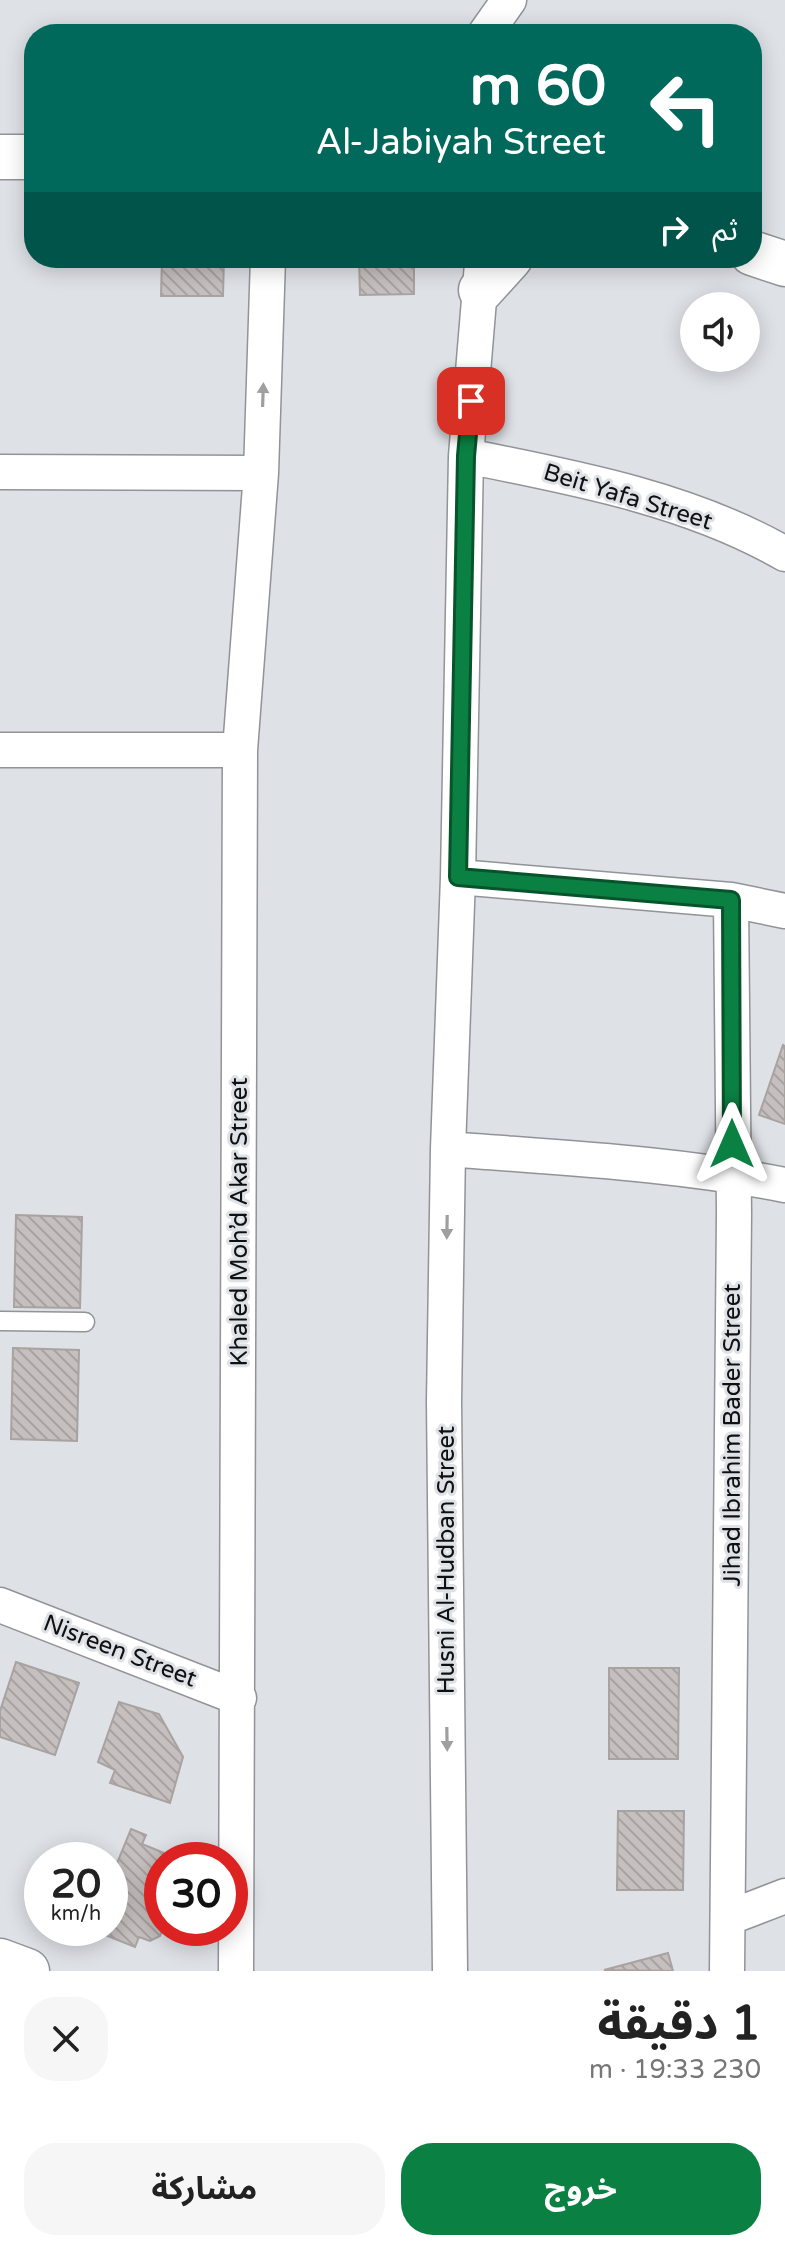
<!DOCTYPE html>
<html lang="ar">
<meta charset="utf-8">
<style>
:root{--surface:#fff;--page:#f6f6f6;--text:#222;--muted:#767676;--accent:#0b8043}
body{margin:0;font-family:"Varela Round","Noto Sans Arabic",sans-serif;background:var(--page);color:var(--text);direction:rtl;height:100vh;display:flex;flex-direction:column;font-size:30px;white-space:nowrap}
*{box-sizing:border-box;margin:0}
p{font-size:26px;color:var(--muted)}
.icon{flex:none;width:44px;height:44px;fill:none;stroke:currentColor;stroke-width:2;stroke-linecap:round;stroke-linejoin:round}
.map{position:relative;height:1971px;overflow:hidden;direction:ltr}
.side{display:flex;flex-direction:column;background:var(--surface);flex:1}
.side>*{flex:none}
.hud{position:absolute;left:24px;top:24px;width:738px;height:244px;border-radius:32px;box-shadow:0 4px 20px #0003;direction:rtl;background:#00695c;color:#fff;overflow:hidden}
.controls{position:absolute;left:680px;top:292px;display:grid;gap:16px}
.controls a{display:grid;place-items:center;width:80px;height:80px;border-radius:50%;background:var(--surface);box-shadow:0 4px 20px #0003;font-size:40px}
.speed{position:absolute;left:24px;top:1842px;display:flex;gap:16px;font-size:40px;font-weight:700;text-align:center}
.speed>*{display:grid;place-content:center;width:104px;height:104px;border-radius:50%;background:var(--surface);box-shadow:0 4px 20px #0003;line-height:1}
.speed small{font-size:20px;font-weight:400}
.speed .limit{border:12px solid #d22;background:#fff;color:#111}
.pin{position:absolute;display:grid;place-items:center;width:68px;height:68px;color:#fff;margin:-34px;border-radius:16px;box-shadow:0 4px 12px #0006}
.me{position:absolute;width:88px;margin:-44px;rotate:0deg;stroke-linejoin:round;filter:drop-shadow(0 0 6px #0008)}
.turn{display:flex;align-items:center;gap:28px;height:168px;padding:0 24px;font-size:36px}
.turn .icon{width:104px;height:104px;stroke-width:2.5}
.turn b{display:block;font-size:56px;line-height:68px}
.then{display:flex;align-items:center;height:76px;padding:0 24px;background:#0003;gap:16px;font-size:30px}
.round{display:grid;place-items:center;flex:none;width:84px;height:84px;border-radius:32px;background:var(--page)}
.head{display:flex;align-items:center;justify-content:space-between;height:136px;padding:0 24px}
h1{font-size:48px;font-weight:700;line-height:60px}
.cta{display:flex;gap:16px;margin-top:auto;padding:16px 24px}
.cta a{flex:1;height:92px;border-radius:32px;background:var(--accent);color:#fff;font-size:32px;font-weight:700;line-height:92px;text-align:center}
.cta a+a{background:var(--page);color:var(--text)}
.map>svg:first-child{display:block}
</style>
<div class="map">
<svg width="785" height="1971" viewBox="0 0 785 1971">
<defs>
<pattern id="building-back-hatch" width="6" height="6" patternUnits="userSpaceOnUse" patternTransform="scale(2)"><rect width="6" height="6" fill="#c5bfbe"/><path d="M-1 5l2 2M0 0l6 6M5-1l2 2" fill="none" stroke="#a8a3a2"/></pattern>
</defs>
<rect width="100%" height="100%" fill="#dee1e6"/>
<path fill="url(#building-back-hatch)" stroke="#a8a2a1" stroke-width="2" d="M162,258H224L223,296H161Z
M359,258H414V294L360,295Z
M783,1045L785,1046V1124L759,1115Z
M16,1215L82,1217L80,1308L14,1307Z
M13,1348L79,1350L77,1441L11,1439Z
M16,1662L79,1683L55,1755L0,1737V1711Z
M609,1668H679L678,1759H609Z
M119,1702L159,1714L183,1757L170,1803L110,1783L115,1770L98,1762Z
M618,1811H684L683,1890H617Z
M131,1829L146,1835L142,1844L181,1860H162L163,1928L160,1936L150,1941L139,1937L135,1947L100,1933L102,1928H110V1895L118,1875L113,1873Z
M668,1953L673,1971L604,1970Z"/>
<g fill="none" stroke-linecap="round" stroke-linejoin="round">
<defs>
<path id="lane" d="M0,1321L85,1322"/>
<path id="street" d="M485,34L509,0
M466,456C572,477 690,499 785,554
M0,472L261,473
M0,750H240
M458,877L731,900L785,911
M448,1149C561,1158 674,1163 785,1185
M0,1605L239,1698
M728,1918L785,1896
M236,1971L240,750L261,473L268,258
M450,1971L444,1402L448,1149L458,877L466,456L482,264
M727,1971L734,1213L731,900"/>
<path id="secondary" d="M0,157H34
M752,253L785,264
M481,290L510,258
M0,1961L27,1971"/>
</defs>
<use href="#lane" stroke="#919398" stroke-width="21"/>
<use href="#street" stroke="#919398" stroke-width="37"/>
<use href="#secondary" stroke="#919398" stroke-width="47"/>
<use href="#lane" stroke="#fff" stroke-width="18"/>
<use href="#street" stroke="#fff" stroke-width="34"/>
<use href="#secondary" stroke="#fff" stroke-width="44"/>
</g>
<defs><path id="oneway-solid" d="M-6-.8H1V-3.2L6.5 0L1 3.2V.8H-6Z" transform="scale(2)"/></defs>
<g fill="#9f9fa0">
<use href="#oneway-solid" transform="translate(263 395) rotate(-88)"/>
<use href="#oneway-solid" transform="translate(447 1227) rotate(91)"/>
<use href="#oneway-solid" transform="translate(447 1739) rotate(89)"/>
</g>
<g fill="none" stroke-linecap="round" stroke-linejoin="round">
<defs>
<path id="route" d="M471,401L466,456L458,877L731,900L732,1144"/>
</defs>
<use href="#route" stroke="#07532c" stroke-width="20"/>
<use href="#route" stroke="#0b8043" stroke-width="14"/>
</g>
<g text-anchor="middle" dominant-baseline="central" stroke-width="6" stroke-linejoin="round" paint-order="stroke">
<g font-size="24" fill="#0f1012" stroke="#dee1e6">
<text transform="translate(628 497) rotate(17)">Beit Yafa Street</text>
<text transform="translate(239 1222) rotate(-90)">Khaled Moh’d Akar Street</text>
<text transform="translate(732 1435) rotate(-90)">Jihad Ibrahim Bader Street</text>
<text transform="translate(446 1560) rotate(-90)">Husni Al-Hudban Street</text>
<text transform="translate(120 1651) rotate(21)">Nisreen Street</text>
</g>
</g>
</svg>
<div class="controls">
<a><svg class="icon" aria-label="sound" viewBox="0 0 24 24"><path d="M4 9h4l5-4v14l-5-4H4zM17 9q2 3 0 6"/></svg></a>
</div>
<div class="speed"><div>20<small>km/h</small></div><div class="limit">30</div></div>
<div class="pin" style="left:471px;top:401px;background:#d93025"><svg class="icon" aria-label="arrive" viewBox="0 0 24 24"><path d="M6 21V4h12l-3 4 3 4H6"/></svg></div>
<svg class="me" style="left:732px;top:1144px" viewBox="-20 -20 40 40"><path d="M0-17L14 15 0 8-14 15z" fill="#0b8043" stroke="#fff" stroke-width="4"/></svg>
<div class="hud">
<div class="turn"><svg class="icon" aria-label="left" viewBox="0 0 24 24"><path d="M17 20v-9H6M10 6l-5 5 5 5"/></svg><div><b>60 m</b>Al-Jabiyah Street</div></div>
<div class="then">ثم<svg class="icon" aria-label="right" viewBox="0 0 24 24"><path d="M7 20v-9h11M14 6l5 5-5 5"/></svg></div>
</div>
</div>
<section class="side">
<div class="head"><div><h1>1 دقيقة</h1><p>230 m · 19:33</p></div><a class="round"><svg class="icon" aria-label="close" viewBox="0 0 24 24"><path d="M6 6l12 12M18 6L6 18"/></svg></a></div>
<div class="cta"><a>خروج</a><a>مشاركة</a></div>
</section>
